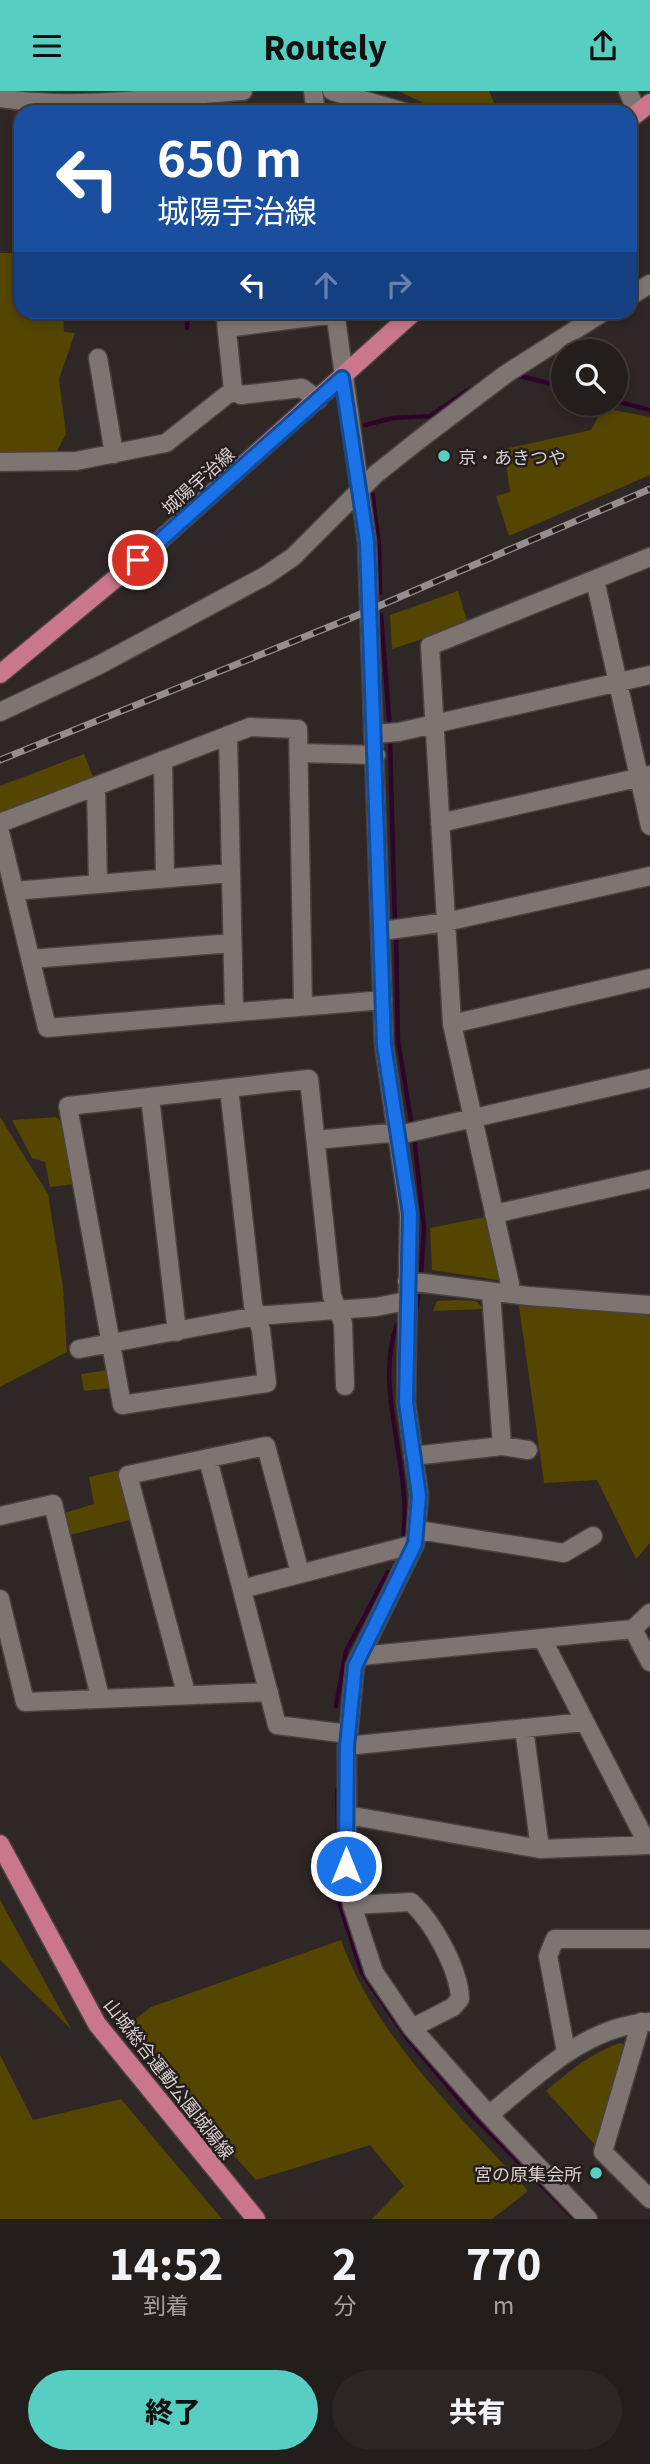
<!DOCTYPE html>
<html lang="ja">
<meta charset="utf-8">
<style>
:root{--surface:#231d1c;--page:#2b2625;--text:#f1f3f6;--muted:#a3a2a3;--line:#403b3b;--accent:#57cec2}
body{margin:0;font-family:Georgia,"Noto Sans JP",serif;background:var(--page);color:var(--text);height:100vh;display:flex;flex-direction:column;font-size:26px;white-space:nowrap}
*{box-sizing:border-box;margin:0}
p{font-size:23px;color:var(--muted)}
.icon{flex:none;width:38px;height:38px;fill:none;stroke:currentColor;stroke-width:2;stroke-linecap:round;stroke-linejoin:round}
.map{position:relative;height:2128px;overflow:hidden}
.panel{display:flex;flex-direction:column;background:var(--surface);flex:1}
.panel>*{flex:none}
.banner{position:absolute;left:14px;top:14px;width:623px;height:214px;border-radius:21px;box-shadow:0 4px 10px #0003,0 0 0 2px var(--line);background:#1a4fa0;color:#fff;overflow:hidden}
.buttons{position:absolute;left:551px;top:248px;display:grid;gap:14px}
.buttons a{display:grid;place-items:center;width:77px;height:77px;border-radius:50%;background:var(--surface);box-shadow:0 4px 10px #0003,0 0 0 2px var(--line);font-size:35px}
.pin{position:absolute;display:grid;place-items:center;width:60px;height:60px;color:#fff;margin:-30px;border:4px solid #fff;border-radius:50%;box-shadow:0 2px 7px #0007}
.me{position:absolute;width:77px;margin:-38px;rotate:0deg;stroke-linejoin:round;filter:drop-shadow(0 0 5px #0008)}
.turn{display:flex;align-items:center;gap:24px;height:147px;padding:0 28px;font-size:32px}
.turn .icon{width:91px;height:91px;stroke-width:2.5}
.turn b{display:block;font-size:49px;line-height:60px}
.lanes{display:flex;align-items:center;height:66px;padding:0 28px;background:#0003;justify-content:center;gap:35px;direction:ltr}
.lanes .off{opacity:.35}
.eta{display:flex;justify-content:space-evenly;align-items:center;height:119px;text-align:center}
.eta b{font-size:42px;font-weight:800;line-height:49px}
.primary-button{display:flex;gap:14px;margin-top:auto;padding:14px 28px}
.primary-button a{flex:1;height:80px;border-radius:42px;background:var(--accent);color:#111;font-size:28px;font-weight:800;line-height:80px;text-align:center}
.primary-button a+a{background:var(--page);color:var(--text)}
header{display:flex;justify-content:space-between;align-items:center;height:91px;padding:0 28px;background:var(--accent);color:#111;font-size:32px;font-weight:800}
.map>svg:first-child{display:block}
</style>
<header><svg class="icon" aria-label="menu" viewBox="0 0 24 24"><path d="M4 6h16M4 12h16M4 18h16"/></svg>Routely<svg class="icon" aria-label="share" viewBox="0 0 24 24"><path d="M12 15V3M7 8l5-5 5 5M5 13v7h14v-7"/></svg></header>
<div class="map">
<svg width="650" height="2128" viewBox="0 0 650 2128">
<rect width="100%" height="100%" fill="#2f2725"/>
<path fill="#544500" d="M398,0H489L498,21H443Z
M0,162H21V220L63,221L64,241L75,242L59,288L66,343L56,362L0,363Z
M603,317L650,326V384L509,445L496,405L510,401L504,358L591,339Z
M458,500L468,533L392,558L390,524Z
M84,663L93,686L0,723V695Z
M0,1026L48,1103L63,1196L67,1261L0,1296Z
M56,1026L64,1033L75,1093L50,1096L45,1071L32,1067L12,1029Z
M490,1125L504,1190L432,1179L430,1137Z
M458,1209L476,1210L484,1218L433,1220L437,1210Z
M519,1215L650,1220V1452L636,1468L597,1389L544,1392Z
M108,1279L111,1297L84,1300L81,1283Z
M120,1379L133,1428L66,1445L61,1423L94,1413L89,1386Z
M0,1809L71,1938L0,1869Z
M341,1849C376,1947 459,2023 528,2100L492,2128H372L404,2095L370,2054L256,2089L205,2032L129,1933L151,1916Z
M620,1952L626,1955L595,2054L546,2000C569,1980 591,1962 620,1952Z
M0,1964L33,2029L121,2008L222,2128H0Z"/>
<g fill="none" stroke-linecap="round" stroke-linejoin="round">
<path stroke="#2e042a" stroke-width="4.5" d="M187,220V237
M514,287L520,285L564,296
M616,310L650,319
M365,334L393,327L430,325L468,299L475,298
M372,399L379,455L380,502
M381,524L390,639
M390,647L395,834
M396,843L398,949L412,1036
M414,1045L424,1137L421,1186
M417,1215L419,1195
M397,1234C373,1296 413,1379 403,1446
M336,1615L346,1560L388,1481
M337,1699L340,1814L362,1882L407,1947L474,2026L575,2128"/>
<defs>
<path id="minor" d="M313,0L316,21
M332,0L404,21
M628,0L637,22
M0,7C79,20 164,5 243,0
M630,205L650,193
M335,220L367,451L384,954L409,1123L406,1311L419,1404L415,1453L355,1575L347,1655V1775L352,1814L374,1881L412,1937L489,2024L588,2128
M227,237L335,223
M98,267L114,363
M233,299L241,304L302,297L318,309
M0,371L76,370L166,352L233,299L225,220
M595,489L650,735
M0,621L99,574L265,485L293,466L376,383L420,348L506,283L605,220
M375,643L399,641L650,584
M228,644L234,921
M299,662L376,664
M163,669L165,786
M96,695L98,793
M0,732L250,636L298,638L303,916
M440,732L650,684
M0,741L47,937L383,909
M14,800L231,782
M382,840L446,831L650,785
M31,868L232,852
M452,933L650,887
M229,997L253,1214L261,1239L267,1292L122,1314L68,1015L309,988L332,1205L343,1232L345,1295
M150,1006L177,1241
M399,1044L650,987
M316,1049L399,1041
M494,1123L650,1088
M407,1190L528,1205L650,1214
M510,1193L452,933L430,555L650,466
M79,1258L256,1225L376,1216L406,1210
M502,1355L528,1359
M413,1365L502,1355L491,1201
M208,1368L277,1634L348,1643
M0,1425L53,1413L100,1606
M418,1439L564,1462L593,1445
M242,1498L415,1453
M0,1508L25,1611L269,1601
M633,1538L650,1571
M542,1547L648,1754
M361,1565L633,1538L650,1522
M186,1602L128,1384L266,1355L300,1482
M524,1637L540,1758
M347,1655L585,1631
M347,1724L540,1758L650,1754
M352,1814L411,1811C433,1831 459,1878 460,1908L453,1916L412,1937
M641,1931L603,2061L650,2108
M566,1961L548,1865L555,1848H650
M489,2024C537,1985 584,1936 649,1931"/>
<path id="major" d="M630,28L650,12
M0,583L138,469L415,220
M0,1753L97,1933L256,2128"/>
</defs>
<use href="#minor" stroke="#494240" stroke-width="21"/>
<use href="#major" stroke="#494240" stroke-width="21"/>
<use href="#minor" stroke="#7e7573" stroke-width="18"/>
<use href="#major" stroke="#ca768d" stroke-width="18"/>
<defs>
<path id="rail" d="M0,669L351,527L650,398"/>
</defs>
<use href="#rail" stroke="#948e8d" stroke-width="7"/>
<use href="#rail" stroke="#251d1c" stroke-width="4.5" stroke-dasharray="13" stroke-linecap="butt"/>
</g>
<g fill="none" stroke-linecap="round" stroke-linejoin="round">
<defs>
<path id="route" d="M138,469L342,287L367,451L384,954L410,1123L406,1311L419,1405L415,1453L355,1575L347,1655L346,1775"/>
</defs>
<use href="#route" stroke="#114b97" stroke-width="18"/>
<use href="#route" stroke="#1a73e8" stroke-width="12"/>
</g>
<g fill="#57cec2" stroke="#251d1c" stroke-width="2.5">
<circle cx="444" cy="365" r="7"/>
<circle cx="596" cy="2082" r="7"/>
</g>
<g text-anchor="middle" dominant-baseline="central" stroke-width="5" stroke-linejoin="round" paint-order="stroke">
<g font-size="18" fill="#d6d1d0" stroke="#251d1c" text-anchor="start">
<text x="458" y="365">京・あきつや</text>
<text x="582" y="2082" text-anchor="end">宮の原集会所</text>
</g>
<g font-size="18" fill="#d6d1d0" stroke="#251d1c">
<text transform="translate(197 389) rotate(-42)">城陽宇治線</text>
<text transform="translate(170 1987) rotate(52)">山城総合運動公園城陽線</text>
</g>
</g>
</svg>
<div class="buttons">
<a><svg class="icon" aria-label="search" viewBox="0 0 24 24"><circle cx="10" cy="10" r="6"/><path d="M15 15l6 6"/></svg></a>
</div>
<div class="pin" style="left:138px;top:469px;background:#d93025"><svg class="icon" aria-label="arrive" viewBox="0 0 24 24"><path d="M6 21V4h12l-3 4 3 4H6"/></svg></div>
<svg class="me" style="left:346px;top:1775px" viewBox="-20 -20 40 40"><circle r="17" fill="#1a73e8" stroke="#fff" stroke-width="3"/><path d="M0-11L8 9 0 5-8 9z" fill="#fff"/></svg>
<div class="banner">
<div class="turn"><svg class="icon" aria-label="left" viewBox="0 0 24 24"><path d="M17 20v-9H6M10 6l-5 5 5 5"/></svg><div><b>650 m</b>城陽宇治線</div></div>
<div class="lanes"><svg class="icon" aria-label="left" viewBox="0 0 24 24"><path d="M17 20v-9H6M10 6l-5 5 5 5"/></svg><svg class="icon off" aria-label="ahead" viewBox="0 0 24 24"><path d="M12 20V5M6 11l6-6 6 6"/></svg><svg class="icon off" aria-label="right" viewBox="0 0 24 24"><path d="M7 20v-9h11M14 6l5 5-5 5"/></svg></div>
</div>
</div>
<section class="panel">
<div class="eta">
<div><b>14:52</b><p>到着</p></div>
<div><b>2</b><p>分</p></div>
<div><b>770</b><p>m</p></div>
</div>
<div class="primary-button"><a>終了</a><a>共有</a></div>
</section>
